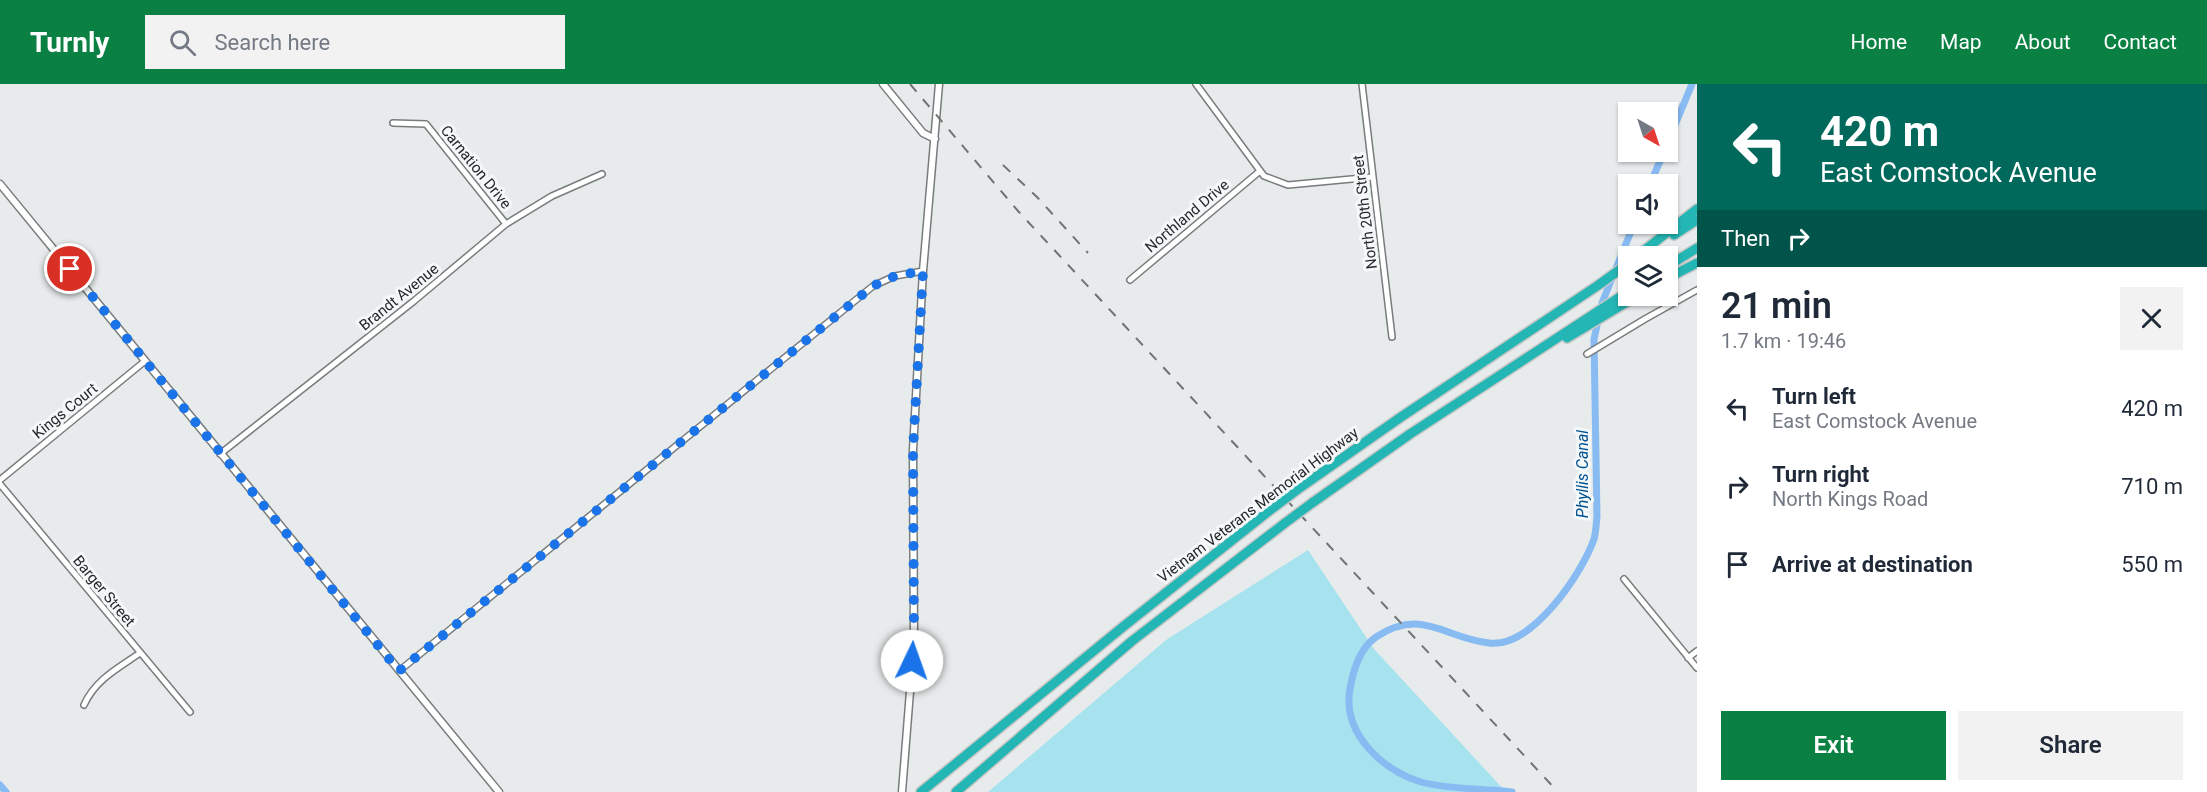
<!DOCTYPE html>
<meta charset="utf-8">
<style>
:root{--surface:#fff;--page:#f2f2f3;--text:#1f2937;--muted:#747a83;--accent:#0b8043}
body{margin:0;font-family:Roboto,sans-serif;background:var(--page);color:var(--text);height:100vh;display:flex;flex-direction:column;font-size:22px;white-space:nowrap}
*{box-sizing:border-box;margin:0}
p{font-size:20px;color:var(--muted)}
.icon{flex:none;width:33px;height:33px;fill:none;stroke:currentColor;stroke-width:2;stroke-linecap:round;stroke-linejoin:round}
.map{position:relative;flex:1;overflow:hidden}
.sheet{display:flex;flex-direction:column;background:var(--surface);width:510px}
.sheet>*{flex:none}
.top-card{background:#00695c;color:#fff;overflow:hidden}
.needle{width:39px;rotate:141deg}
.fabs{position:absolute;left:1618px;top:18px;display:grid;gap:12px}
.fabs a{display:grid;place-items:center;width:60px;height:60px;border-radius:0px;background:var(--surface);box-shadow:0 2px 4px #0004;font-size:30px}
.pin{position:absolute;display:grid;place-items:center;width:51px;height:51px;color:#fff;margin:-26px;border:3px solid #fff;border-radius:50%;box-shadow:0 2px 6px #0007}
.me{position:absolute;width:66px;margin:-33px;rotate:3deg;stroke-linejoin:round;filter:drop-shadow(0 0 4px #0008)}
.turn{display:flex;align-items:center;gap:21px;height:126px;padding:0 24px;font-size:27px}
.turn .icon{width:78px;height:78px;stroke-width:2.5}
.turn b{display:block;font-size:42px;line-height:51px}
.then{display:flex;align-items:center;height:57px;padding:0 24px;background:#0003;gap:12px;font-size:22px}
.round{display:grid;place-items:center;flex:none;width:63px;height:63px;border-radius:0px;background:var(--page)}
.headline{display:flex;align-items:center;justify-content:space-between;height:102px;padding:0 24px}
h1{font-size:36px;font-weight:600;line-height:45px}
.cta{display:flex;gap:12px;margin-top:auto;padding:12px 24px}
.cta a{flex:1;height:69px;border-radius:0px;background:var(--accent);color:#fff;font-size:24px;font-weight:600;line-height:69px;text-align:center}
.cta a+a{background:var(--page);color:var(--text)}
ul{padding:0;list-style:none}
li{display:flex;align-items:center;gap:18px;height:78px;padding:0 24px}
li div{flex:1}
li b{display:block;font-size:22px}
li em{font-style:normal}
header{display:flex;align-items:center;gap:36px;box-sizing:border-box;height:84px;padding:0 30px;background:var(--accent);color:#fff}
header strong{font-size:28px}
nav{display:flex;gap:33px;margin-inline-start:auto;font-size:21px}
.search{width:420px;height:54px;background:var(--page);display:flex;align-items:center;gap:15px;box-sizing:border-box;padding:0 21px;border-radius:0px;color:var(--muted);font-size:22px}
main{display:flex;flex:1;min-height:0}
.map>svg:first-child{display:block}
</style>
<header>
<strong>Turnly</strong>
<div class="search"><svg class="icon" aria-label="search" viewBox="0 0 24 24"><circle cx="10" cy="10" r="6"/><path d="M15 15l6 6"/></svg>Search here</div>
<nav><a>Home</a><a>Map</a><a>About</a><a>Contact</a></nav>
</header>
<main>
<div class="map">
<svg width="1697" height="708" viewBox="0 0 1697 708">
<rect width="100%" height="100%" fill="#e7ebec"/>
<path fill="#a7e2ef" d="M1308,466L1374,565L1506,708H988L1166,556Z"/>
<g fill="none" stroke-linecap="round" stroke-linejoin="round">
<path stroke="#88bbf2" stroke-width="7" d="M1668,58L1692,0
M1650,100L1664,68
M0,701L6,708
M1512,708C1482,704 1450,706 1421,698C1382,686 1342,649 1350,605C1353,587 1360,564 1376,553C1422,523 1444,554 1489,559C1531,565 1582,490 1594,455C1596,448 1596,440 1597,433L1594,255L1602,219L1634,140"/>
<defs>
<path id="minor" d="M1196,0L1264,92L1288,101L1373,93
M1362,0L1392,253
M393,39L426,40L506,140
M1130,196L1260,87
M1587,270L1645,235L1697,206
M220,370L414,217L506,140L552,112L602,90
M0,396L145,277
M0,400L190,628
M1624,495L1697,584
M1688,574L1697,567
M399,587L873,202L895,192L923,187
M84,621C95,596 118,584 140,569"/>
<path id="tertiary" d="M883,0L923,49L935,55
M0,100L499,708
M902,708L914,557L913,366L923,187L939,0"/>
<path id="motorway" d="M1674,151L1697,136
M1637,172L1697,125
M1668,182L1697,164
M1668,194L1697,179
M1567,254L1637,212
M1301,403L1401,333L1597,202L1629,179
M1312,419L1410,350L1629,207
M921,708L1124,542L1269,427
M956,708L1132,557L1285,439"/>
</defs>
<use href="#minor" stroke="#787c7d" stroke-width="8"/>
<use href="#tertiary" stroke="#787c7d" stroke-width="9"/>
<use href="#motorway" stroke="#c6c7c7" stroke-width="12"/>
<use href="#minor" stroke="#fff" stroke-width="5"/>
<use href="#tertiary" stroke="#fff" stroke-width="6"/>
<use href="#motorway" stroke="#23b6b4" stroke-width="9"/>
<path stroke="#707373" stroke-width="2" stroke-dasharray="10 10" stroke-linecap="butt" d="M910,0L1018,127L1558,708
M1003,81L1037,113L1088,169"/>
<defs>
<path id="motorway-bridge" d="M1269,427L1301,403
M1285,439L1312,419"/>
</defs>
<use href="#motorway-bridge" stroke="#c6c7c7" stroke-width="12" stroke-linecap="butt"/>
<use href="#motorway-bridge" stroke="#23b6b4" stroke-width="9"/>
</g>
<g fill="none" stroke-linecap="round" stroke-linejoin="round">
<path stroke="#1a73e8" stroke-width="10" stroke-dasharray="0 18" d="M70,185L399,587L873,202L895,192L923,187L913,366L914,557L912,577"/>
</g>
<g text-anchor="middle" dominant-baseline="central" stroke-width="6" stroke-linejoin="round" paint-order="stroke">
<g font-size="15" fill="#252727" stroke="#f4f8f9">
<text transform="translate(476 83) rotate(51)">Carnation Drive</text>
<text transform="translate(1365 128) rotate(-97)">North 20th Street</text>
<text transform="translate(1187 132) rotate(-40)">Northland Drive</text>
<text transform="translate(399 213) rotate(-39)">Brandt Avenue</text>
<text transform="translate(65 327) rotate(-39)">Kings Court</text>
<text transform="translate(1258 421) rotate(-37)">Vietnam Veterans Memorial Highway</text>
<text transform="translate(104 507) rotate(50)">Barger Street</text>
</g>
<g font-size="16" font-style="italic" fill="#005191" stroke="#f4f8f9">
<text transform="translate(1582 390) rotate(-90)">Phyllis Canal</text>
</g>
</g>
</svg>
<div class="fabs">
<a><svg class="needle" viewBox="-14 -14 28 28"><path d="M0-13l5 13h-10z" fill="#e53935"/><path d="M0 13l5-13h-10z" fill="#747a83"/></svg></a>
<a><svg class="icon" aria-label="sound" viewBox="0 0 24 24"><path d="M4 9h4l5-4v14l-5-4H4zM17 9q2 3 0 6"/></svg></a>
<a><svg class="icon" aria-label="layers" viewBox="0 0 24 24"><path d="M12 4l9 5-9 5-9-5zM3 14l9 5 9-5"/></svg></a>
</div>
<div class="pin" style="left:70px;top:185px;background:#d93025"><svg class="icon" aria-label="arrive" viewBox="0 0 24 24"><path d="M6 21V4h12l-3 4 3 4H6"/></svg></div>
<svg class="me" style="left:912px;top:577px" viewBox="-20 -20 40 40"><circle r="19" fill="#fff"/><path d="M0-13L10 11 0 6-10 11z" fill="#1a73e8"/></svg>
</div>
<section class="sheet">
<div class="top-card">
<div class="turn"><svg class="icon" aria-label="left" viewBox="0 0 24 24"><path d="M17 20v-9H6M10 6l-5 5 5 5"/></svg><div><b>420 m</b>East Comstock Avenue</div></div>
<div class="then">Then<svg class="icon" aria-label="right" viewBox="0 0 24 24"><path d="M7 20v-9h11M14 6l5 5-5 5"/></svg></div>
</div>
<div class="headline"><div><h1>21 min</h1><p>1.7 km · 19:46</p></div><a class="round"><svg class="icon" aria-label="close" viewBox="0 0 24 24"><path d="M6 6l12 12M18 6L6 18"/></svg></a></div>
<ul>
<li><svg class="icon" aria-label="left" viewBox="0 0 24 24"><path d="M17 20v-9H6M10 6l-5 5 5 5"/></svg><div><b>Turn left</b><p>East Comstock Avenue</p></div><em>420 m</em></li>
<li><svg class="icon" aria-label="right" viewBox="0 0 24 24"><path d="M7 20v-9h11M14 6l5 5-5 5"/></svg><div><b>Turn right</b><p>North Kings Road</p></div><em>710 m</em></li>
<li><svg class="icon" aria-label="arrive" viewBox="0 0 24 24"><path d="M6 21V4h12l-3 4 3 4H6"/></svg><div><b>Arrive at destination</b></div><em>550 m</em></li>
</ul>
<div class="cta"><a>Exit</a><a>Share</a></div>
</section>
</main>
